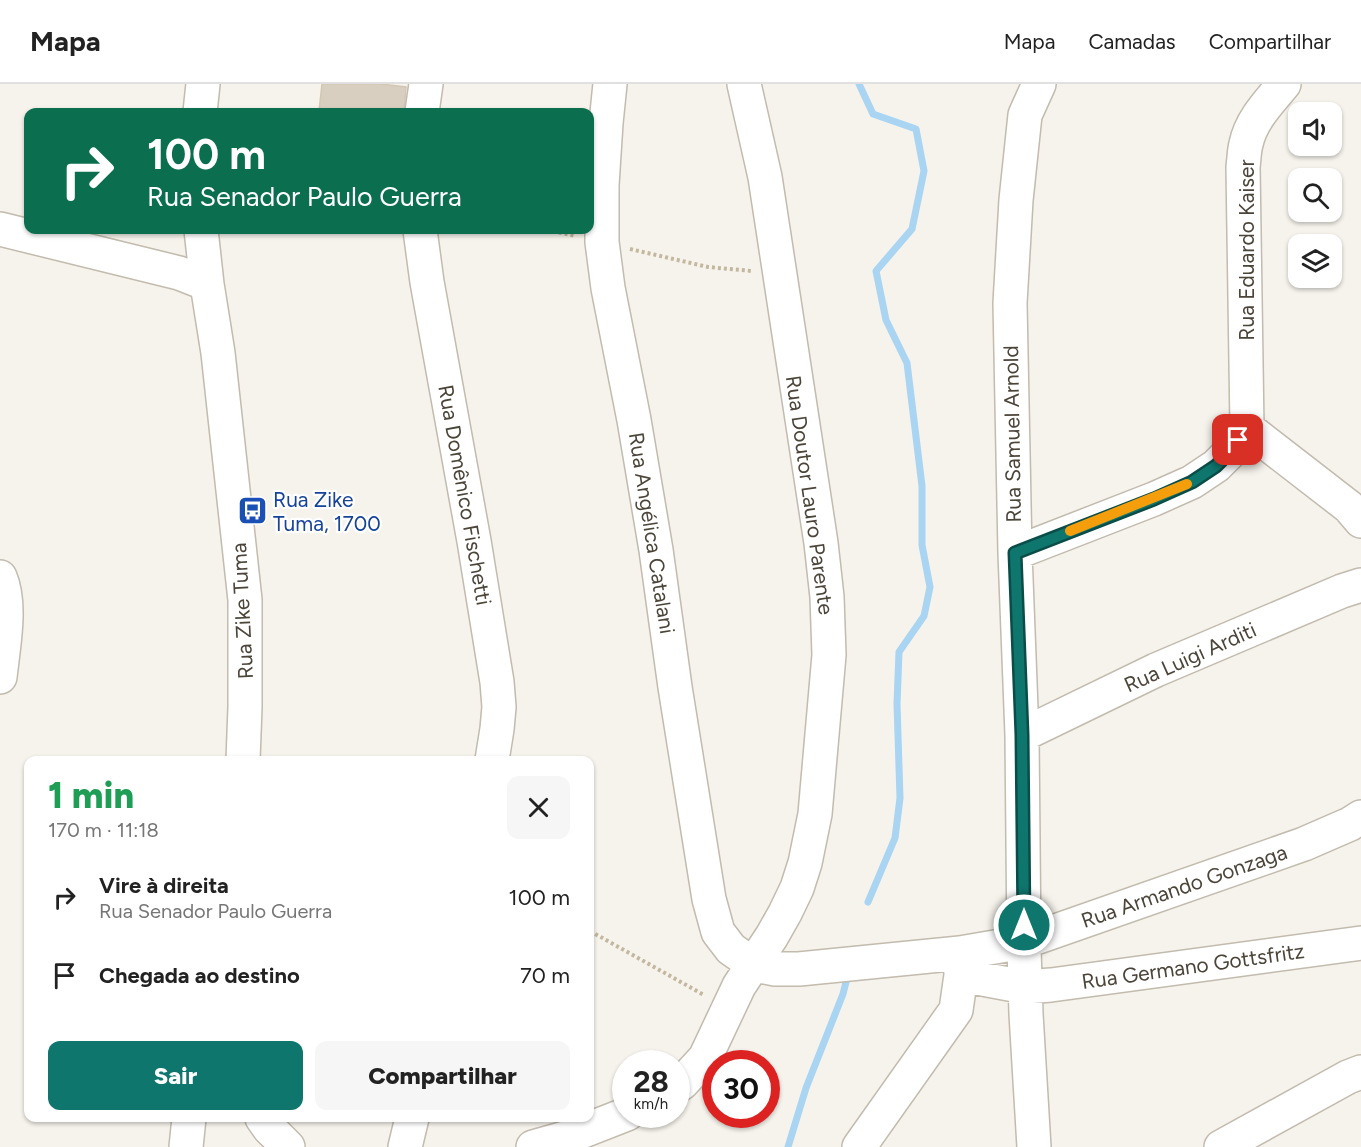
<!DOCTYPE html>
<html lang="pt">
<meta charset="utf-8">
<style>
:root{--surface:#fff;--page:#f6f6f6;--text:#222;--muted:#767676;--line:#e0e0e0;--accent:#0f766e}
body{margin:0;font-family:Figtree,sans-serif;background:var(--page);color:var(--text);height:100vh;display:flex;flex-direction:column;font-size:22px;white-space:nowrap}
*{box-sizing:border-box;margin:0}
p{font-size:20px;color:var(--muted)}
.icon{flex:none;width:33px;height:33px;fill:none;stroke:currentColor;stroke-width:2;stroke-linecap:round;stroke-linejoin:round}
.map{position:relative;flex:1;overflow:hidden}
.sheet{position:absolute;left:24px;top:672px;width:570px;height:366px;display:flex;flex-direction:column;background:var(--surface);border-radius:12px;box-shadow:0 2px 4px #0004}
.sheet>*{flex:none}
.banner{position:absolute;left:24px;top:24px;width:570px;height:126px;border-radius:12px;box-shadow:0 2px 4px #0004;background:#0b6e4f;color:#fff;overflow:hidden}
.buttons{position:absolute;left:1288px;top:18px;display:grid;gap:12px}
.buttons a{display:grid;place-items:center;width:54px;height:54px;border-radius:12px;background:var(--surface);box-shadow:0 2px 4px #0004;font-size:30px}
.speed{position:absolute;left:612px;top:966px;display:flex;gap:12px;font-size:30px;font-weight:700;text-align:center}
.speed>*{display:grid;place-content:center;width:78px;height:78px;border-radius:50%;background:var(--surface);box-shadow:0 2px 4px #0004;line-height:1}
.speed small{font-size:15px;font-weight:400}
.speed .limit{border:9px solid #d22;background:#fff;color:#111}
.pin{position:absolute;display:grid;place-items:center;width:51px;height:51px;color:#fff;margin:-26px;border-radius:12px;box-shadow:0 3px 9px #0006}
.me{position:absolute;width:66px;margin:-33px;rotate:0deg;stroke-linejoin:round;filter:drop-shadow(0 0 4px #0008)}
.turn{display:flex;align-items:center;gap:21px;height:126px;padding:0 24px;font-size:27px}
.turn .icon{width:78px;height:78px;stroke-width:2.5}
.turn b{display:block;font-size:42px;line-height:51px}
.round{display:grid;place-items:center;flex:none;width:63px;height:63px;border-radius:12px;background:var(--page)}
.overview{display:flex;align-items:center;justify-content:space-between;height:102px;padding:0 24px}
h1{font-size:36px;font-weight:800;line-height:45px;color:#1e9e55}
.button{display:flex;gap:12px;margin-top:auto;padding:12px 24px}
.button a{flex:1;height:69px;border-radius:12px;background:var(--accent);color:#fff;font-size:24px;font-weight:800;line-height:69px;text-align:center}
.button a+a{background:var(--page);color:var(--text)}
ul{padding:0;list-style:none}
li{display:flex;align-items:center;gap:18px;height:78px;padding:0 24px}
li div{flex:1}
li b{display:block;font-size:22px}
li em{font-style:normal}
header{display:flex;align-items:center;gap:36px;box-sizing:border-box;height:84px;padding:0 30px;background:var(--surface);border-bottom:2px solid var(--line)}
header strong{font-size:28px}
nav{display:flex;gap:33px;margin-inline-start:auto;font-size:21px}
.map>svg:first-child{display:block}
</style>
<header>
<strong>Mapa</strong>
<nav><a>Mapa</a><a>Camadas</a><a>Compartilhar</a></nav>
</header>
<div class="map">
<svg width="1361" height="1063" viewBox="0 0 1361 1063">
<rect width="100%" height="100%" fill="#f6f3ec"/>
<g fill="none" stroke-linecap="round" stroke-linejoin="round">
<path stroke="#a9d4f2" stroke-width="7" d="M859,0L873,30L916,45L924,87L912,145L876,187L886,236L907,279L922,402V461L930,503L924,532L899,568L897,620L900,714L895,754L868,818
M788,1063L806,1004L843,910L848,890"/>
</g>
<path fill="#d8cfc1" stroke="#d3c7b4" stroke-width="1.5" d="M322,0H381L406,3L404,28L319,27Z"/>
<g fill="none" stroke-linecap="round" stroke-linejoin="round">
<defs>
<path id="minor" d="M610,0L606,39L602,101V158L608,204L634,336L656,466L675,603L709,815L718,848L731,865L754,881L775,885H799L960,869L1024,858L1304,760L1350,740L1361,733
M200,28L203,0
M422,28L426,0
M0,145L179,189L207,200
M201,146L207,200L218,269L245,516V623L243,676
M420,146L427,198L474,457L497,598L499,623L497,645L492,676
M1247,344L1243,83C1244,76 1244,67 1246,60C1251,36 1269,18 1284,0
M1015,469L1154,415L1192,398L1216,382L1230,368L1247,344L1349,423L1361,437
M0,493C12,520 3,564 0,593
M1022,651L1156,586L1342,507L1361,501
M961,891L1025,903L1051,901L1361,859
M676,1003L682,999L705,974L739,902L772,852L785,829L797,804L805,779L815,730L829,571L827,513L821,459L765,93L744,0
M262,1034L269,1044L288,1063
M186,1063L189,1034
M405,1063L412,1034
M533,1063L568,1053L627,1030
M859,1063L956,926L961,891L960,869
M1034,1063L1026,930L1024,864L1022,651L1015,469L1010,219L1016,116L1025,31L1039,0
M1221,1063L1348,993L1361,988"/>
</defs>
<use href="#minor" stroke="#c2bbae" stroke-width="36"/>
<path stroke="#c4b79f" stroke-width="4" stroke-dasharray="3 3" stroke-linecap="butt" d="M547,146L576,152
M630,165L708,183L752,187
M590,847L704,911"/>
<use href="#minor" stroke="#fff" stroke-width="33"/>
</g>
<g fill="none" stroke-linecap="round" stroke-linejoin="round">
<defs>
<path id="route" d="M1024,841L1022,651L1015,469L1154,415L1192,398L1216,382L1230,368L1238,356"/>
</defs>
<use href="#route" stroke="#0a4d48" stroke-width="15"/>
<use href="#route" stroke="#0f766e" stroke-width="10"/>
<path stroke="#f59e0b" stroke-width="10" d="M1070,447L1187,400"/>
</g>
<defs>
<symbol id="bus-square" viewBox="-11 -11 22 22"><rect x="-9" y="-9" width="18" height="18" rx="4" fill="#1a4fb4" stroke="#fff"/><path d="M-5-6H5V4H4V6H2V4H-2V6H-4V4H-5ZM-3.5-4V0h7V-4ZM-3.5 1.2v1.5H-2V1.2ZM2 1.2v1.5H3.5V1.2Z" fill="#fff"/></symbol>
</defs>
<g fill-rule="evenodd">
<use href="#bus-square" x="236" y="410" width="33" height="33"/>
</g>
<g text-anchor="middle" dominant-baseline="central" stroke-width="4.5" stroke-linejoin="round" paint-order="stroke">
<g font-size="21" fill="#4b4439" stroke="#fff">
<text transform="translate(1246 166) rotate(-90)">Rua Eduardo Kaiser</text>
<text transform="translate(1012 350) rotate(-91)">Rua Samuel Arnold</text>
<text transform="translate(465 411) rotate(80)">Rua Domênico Fischetti</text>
<text transform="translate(810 411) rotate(82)">Rua Doutor Lauro Parente</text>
<text transform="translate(652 449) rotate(81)">Rua Angélica Catalani</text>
<text transform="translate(242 527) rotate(-93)">Rua Zike Tuma</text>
<text transform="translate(1190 573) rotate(-24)">Rua Luigi Arditi</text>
<text transform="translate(1184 802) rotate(-19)">Rua Armando Gonzaga</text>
<text transform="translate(1193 882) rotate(-8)">Rua Germano Gottsfritz</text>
</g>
<g font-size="21" fill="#164399" stroke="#fff" text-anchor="start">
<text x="273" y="415">Rua Zike<tspan x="273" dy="24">Tuma, 1700</tspan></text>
</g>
</g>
</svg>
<div class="buttons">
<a><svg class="icon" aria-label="sound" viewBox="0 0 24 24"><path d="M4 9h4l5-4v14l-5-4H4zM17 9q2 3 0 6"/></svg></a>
<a><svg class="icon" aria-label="search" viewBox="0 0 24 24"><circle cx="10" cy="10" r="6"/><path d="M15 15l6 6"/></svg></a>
<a><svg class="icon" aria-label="layers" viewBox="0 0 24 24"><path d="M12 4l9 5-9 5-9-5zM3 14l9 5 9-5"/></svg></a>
</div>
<div class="speed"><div>28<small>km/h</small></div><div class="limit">30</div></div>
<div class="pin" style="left:1238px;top:356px;background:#d93025"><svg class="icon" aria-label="arrive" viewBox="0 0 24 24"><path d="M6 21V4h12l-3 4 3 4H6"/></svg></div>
<svg class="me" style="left:1024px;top:841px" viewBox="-20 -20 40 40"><circle r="17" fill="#0f766e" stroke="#fff" stroke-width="3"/><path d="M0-11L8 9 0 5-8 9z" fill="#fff"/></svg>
<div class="banner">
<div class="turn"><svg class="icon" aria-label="right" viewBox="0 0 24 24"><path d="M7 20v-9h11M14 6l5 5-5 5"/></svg><div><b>100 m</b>Rua Senador Paulo Guerra</div></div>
</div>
<section class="sheet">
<div class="overview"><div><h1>1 min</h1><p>170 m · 11:18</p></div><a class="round"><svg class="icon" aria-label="close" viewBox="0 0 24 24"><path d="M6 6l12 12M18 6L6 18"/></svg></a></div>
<ul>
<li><svg class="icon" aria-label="right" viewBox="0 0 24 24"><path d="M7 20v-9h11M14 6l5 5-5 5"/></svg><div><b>Vire à direita</b><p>Rua Senador Paulo Guerra</p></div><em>100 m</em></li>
<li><svg class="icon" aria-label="arrive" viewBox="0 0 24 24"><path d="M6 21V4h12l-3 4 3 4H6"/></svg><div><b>Chegada ao destino</b></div><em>70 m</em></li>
</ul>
<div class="button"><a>Sair</a><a>Compartilhar</a></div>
</section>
</div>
